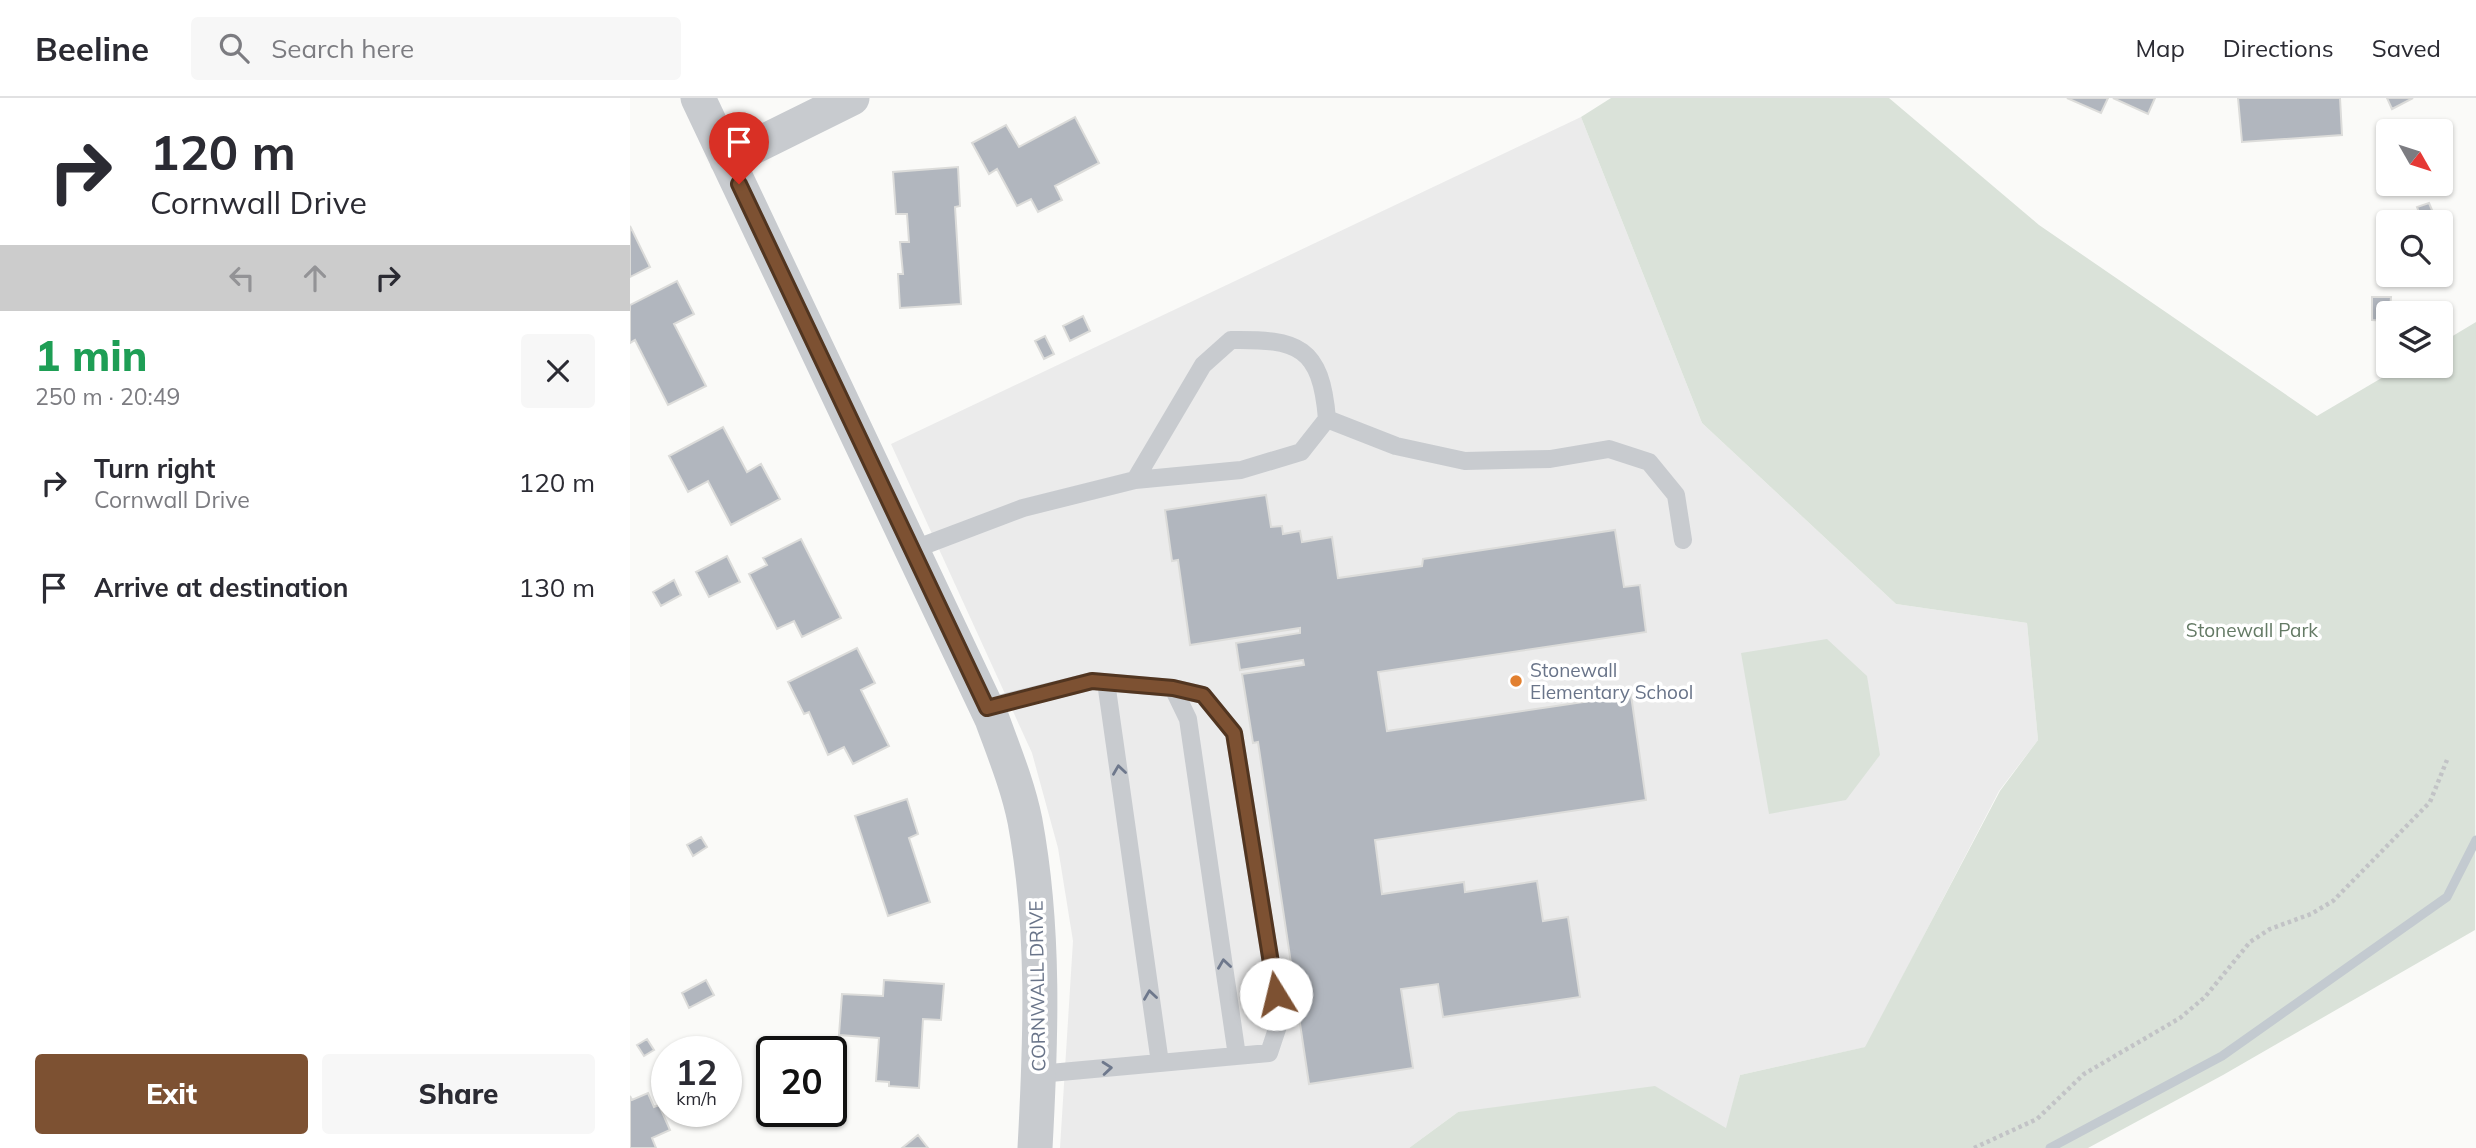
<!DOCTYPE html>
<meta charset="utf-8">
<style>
:root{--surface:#fff;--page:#f7f7f7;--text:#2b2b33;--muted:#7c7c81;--line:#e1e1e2;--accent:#7d5132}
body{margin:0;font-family:Mulish,sans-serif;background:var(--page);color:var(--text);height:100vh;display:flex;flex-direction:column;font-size:26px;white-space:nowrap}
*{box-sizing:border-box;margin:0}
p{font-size:23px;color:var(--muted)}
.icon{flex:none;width:38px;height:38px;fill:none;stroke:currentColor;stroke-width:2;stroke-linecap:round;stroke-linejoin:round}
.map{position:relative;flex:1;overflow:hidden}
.details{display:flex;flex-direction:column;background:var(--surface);width:630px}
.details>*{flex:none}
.hud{background:#fff;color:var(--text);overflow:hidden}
.needle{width:46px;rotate:129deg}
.controls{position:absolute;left:1746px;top:21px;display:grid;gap:14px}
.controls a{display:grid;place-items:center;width:77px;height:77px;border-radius:7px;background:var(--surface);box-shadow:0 2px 5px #0004;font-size:35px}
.speed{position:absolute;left:21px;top:938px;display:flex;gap:14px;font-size:35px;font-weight:700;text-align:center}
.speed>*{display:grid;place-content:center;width:91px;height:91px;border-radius:50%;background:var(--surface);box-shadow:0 2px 5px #0004;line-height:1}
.speed small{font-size:18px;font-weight:400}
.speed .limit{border:4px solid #111;border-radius:10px;background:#fff;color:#111}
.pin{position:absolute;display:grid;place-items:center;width:60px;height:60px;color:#fff;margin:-72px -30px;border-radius:50% 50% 50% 0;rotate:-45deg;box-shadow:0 0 7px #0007}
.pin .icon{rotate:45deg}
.me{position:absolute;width:77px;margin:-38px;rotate:351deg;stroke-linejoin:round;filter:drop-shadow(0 0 5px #0008)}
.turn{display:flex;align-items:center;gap:24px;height:147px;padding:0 35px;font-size:32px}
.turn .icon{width:91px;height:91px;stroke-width:2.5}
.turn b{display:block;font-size:49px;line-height:60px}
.lanes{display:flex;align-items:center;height:66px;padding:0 35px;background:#0003;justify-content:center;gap:35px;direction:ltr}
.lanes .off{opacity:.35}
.round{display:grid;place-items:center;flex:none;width:74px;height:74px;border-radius:7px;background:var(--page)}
.headline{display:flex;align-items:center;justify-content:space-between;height:119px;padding:0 35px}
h1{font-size:42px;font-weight:800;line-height:52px;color:#1e9e55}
.primary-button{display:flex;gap:14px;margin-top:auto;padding:14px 35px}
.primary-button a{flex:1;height:80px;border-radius:7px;background:var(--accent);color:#fff;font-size:28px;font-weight:800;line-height:80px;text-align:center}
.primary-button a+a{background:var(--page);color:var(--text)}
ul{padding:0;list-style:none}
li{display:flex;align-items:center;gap:21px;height:105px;padding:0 35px}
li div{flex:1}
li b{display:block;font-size:26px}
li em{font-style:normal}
header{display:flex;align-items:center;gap:42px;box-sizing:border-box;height:98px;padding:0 35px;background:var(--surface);border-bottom:2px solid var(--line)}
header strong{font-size:33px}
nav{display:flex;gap:38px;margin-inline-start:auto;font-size:24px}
.search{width:490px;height:63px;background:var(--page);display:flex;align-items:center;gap:18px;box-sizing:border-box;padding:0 24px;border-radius:7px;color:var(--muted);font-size:26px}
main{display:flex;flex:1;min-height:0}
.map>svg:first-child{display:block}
</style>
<header>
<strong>Beeline</strong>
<div class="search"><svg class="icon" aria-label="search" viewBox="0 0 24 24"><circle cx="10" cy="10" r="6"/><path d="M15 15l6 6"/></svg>Search here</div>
<nav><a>Map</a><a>Directions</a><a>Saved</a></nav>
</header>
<main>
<section class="details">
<div class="hud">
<div class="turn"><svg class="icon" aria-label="right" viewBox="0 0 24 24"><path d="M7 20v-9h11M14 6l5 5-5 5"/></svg><div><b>120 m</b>Cornwall Drive</div></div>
<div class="lanes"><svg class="icon off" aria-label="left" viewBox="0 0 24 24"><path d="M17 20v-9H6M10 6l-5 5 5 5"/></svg><svg class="icon off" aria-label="ahead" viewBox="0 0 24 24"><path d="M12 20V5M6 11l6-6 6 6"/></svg><svg class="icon" aria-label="right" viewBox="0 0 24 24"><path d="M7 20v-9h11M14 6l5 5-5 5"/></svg></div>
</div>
<div class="headline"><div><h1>1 min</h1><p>250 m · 20:49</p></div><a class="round"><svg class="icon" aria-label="close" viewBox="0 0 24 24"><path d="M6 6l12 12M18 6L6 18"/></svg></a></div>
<ul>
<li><svg class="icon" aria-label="right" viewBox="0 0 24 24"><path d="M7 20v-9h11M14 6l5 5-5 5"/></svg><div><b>Turn right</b><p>Cornwall Drive</p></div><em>120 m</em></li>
<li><svg class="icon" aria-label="arrive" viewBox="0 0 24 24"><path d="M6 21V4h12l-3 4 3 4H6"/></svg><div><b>Arrive at destination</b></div><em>130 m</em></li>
</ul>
<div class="primary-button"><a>Exit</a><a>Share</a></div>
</section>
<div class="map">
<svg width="1846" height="1050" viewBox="0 0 1846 1050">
<rect width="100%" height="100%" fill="#fafaf8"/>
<path fill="#ebebeb" d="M951,19L1072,325L1266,506L1397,525L1408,642L1369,693L1236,949L1110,977L1097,1030L828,1014L779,1050H430L443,843L428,750L402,655L261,346Z"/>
<path fill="#dae2d9" d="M981,0H1259L1409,127L1687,318L1772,268H1811V245L1846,224L1845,832L1593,977L1458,1050H779L828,1014L1025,988L1096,1030L1110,977L1235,949L1370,693L1408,642L1397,525L1266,506L1072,325L951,19Z
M1197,541L1237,578L1250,657L1216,702L1139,716L1111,555Z"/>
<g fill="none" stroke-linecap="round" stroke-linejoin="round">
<path stroke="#c3cad0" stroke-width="9" d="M1420,1050L1592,958L1817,799L1846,742"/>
</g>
<path fill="#b1b6be" stroke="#dcdcda" stroke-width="2" d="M1437,0H1478L1471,15Z
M1483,0H1525L1518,16Z
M1608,0H1710L1712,37L1612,44Z
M1757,0H1783L1762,11Z
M445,19L469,65L425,88L432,102L408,114L401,101L387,108L367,71L359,76L342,45L376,27L389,49Z
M328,69L330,108L325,109L331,206L270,210L268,176H273L270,144H279L277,116H266L263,74Z
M1799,105L1807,124H1793L1787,109Z
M0,128L20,169L0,179Z
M47,183L64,216L44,226L76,288L38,307L5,242L0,245V207Z
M1742,199H1761L1759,223L1742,222Z
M453,218L460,233L440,243L433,228Z
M415,238L424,256L414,261L405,243Z
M93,329L117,374L131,366L150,401L101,427L78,383L58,394L39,358Z
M636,397L641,429L652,428L653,436L670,433L672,444L702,439L708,480L792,468L793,461L985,432L994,489L1010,487L1016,534L748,574L757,633L1001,597L1016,702L745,742L752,796L834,784L835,794L907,783L913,823L938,819L950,899L813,919L808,886L771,891L783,970L679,986L628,644L623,645L612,576L674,567L673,562L610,572L606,545L670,535V530L560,547L548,462L542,463L535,412Z
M171,441L211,520L172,539L164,523L147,531L119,476L137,467L133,460Z
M97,458L110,484L79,499L66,474Z
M44,482L51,497L31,508L23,494Z
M227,550L245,585L231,592L259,648L223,666L214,649L198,657L179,614L174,616L158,584Z
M277,701L288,736L279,740L300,804L258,818L225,718Z
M71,739L77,749L63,758L57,747Z
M76,882L84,897L59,910L52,895Z
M254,882L314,886L311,922L293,921L289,990L259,988V984L246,983L249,940L209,937L212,896L253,898Z
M17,941L24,952L14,958L7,947Z
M18,995L24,1009L29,1007L40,1032L22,1040L26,1050H0V998L2,1002Z
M288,1037L298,1050H272Z"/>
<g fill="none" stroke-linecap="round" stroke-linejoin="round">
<path stroke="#c2c3c6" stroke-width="4.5" stroke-dasharray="3.5 3.5" stroke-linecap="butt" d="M1344,1050L1407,1021L1454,976L1550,920L1575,899L1620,844L1640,831L1681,816L1703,803L1800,704L1817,662"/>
<path stroke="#c8cbcf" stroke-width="18" d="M697,321L766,348L835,363L920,361L979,351L1019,364L1046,397L1053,442
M282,452L393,410L505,382L611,372L671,354L697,321C691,248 668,241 601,242L573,267L505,382
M476,584L530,965
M543,590L558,621L607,958
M357,609L462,583L543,590L573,597L604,635L650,922L639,955L409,976"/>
<path stroke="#c8cbcf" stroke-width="35" d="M68,0L362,621C374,654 388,688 395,723C415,831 411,941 405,1050
M97,62L222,0"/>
</g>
<defs><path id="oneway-chevron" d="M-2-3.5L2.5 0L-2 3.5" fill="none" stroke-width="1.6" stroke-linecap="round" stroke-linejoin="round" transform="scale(1.75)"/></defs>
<g stroke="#6e788c">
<use href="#oneway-chevron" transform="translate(489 672) rotate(-98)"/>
<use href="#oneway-chevron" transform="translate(594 866) rotate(-98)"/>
<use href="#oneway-chevron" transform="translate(520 897) rotate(-98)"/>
<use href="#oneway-chevron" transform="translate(477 970) rotate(-5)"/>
</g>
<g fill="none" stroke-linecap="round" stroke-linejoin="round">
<defs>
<path id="route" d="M109,86L357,610L462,583L543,590L573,597L604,635L646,896"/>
</defs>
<use href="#route" stroke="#513520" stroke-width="18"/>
<use href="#route" stroke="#7d5132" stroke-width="12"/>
</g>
<circle fill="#e28030" stroke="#fff" stroke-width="2.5" cx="886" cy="583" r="7"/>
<g text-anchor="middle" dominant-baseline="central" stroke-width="7" stroke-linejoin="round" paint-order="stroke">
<g font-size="19" fill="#647a65" stroke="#fff">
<text x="1622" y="532">Stonewall Park</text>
</g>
<g font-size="19" fill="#697489" stroke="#fff" text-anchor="start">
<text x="900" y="572">Stonewall<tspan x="900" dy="22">Elementary School</tspan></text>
</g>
<g font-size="19" fill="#697489" stroke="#fff">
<text transform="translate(407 888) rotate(-91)">CORNWALL DRIVE</text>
</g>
</g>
</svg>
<div class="controls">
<a><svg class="needle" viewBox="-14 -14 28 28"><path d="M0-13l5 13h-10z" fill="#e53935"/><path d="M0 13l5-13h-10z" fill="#7c7c81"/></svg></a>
<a><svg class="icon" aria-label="search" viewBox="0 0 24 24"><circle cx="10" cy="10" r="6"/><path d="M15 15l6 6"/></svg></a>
<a><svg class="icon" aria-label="layers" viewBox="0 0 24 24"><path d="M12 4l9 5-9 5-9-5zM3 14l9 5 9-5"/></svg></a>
</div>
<div class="speed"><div>12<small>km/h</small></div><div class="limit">20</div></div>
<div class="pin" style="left:109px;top:86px;background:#d93025"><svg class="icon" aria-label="arrive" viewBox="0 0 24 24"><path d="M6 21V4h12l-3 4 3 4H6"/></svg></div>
<svg class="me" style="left:646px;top:896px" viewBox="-20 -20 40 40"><circle r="19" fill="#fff"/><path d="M0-13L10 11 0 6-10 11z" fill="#7d5132"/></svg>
</div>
</main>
